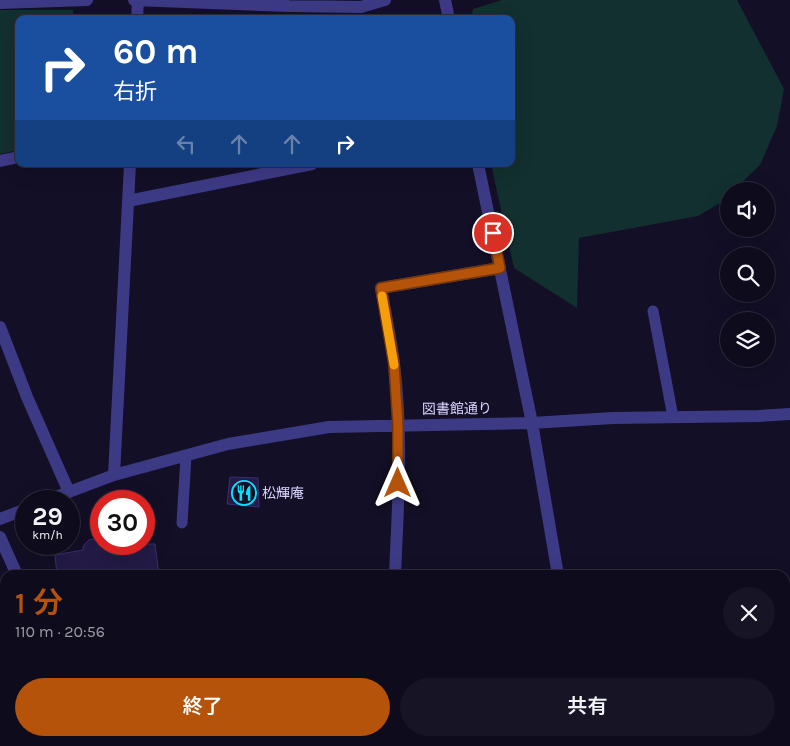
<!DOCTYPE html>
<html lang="ja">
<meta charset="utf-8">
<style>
:root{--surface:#0e0b1c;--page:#171425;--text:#f1f3f6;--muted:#9b9ba3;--line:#2e2b3b;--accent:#b45309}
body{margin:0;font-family:Karla,"Noto Sans JP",sans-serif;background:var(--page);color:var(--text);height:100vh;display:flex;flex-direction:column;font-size:19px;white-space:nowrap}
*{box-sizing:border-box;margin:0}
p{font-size:16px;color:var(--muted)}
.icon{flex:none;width:28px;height:28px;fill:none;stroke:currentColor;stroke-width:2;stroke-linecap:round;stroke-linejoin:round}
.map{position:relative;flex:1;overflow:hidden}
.drawer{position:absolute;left:0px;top:570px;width:790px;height:176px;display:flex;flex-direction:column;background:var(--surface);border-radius:15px 15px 0 0;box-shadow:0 5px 20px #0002,0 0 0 1px var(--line)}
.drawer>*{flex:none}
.hud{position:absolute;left:15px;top:15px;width:500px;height:152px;border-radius:10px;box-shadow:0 5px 20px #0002,0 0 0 1px var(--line);background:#1a4fa0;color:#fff;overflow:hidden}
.buttons{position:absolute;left:720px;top:182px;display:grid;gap:10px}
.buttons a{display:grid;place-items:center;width:55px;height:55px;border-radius:50%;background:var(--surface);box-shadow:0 5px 20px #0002,0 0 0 1px var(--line);font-size:25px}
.speed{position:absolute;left:15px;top:490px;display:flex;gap:10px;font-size:25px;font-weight:700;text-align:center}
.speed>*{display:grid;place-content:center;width:65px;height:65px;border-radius:50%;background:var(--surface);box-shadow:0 5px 20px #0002,0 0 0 1px var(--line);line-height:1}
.speed small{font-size:12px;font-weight:400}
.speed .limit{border:8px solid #d22;background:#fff;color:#111}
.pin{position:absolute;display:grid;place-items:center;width:42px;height:42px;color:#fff;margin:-21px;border:2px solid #fff;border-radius:50%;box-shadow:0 1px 5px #0007}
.me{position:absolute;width:55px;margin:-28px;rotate:0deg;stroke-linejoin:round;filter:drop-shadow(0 0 4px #0008)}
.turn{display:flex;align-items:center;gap:18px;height:105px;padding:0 15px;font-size:22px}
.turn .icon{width:65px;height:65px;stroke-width:2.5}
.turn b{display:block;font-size:35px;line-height:42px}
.lanes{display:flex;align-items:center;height:48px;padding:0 15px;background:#0003;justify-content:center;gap:25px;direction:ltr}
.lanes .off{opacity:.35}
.round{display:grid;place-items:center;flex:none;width:52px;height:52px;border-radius:26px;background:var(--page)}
.headline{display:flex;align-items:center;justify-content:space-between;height:85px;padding:0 15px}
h1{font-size:30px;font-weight:600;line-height:38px;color:var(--accent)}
.cta{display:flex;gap:10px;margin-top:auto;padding:10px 15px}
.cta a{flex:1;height:58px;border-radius:30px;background:var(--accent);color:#fff;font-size:20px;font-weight:600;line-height:58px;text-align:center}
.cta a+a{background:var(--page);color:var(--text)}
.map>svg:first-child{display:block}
</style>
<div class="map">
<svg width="790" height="746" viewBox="0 0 790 746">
<rect width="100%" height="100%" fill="#130f26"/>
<path fill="#12302f" d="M502,0H737L784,89L777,126L760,165L733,191H729V195L722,202L698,216L579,238L577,308L514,268L491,164H511V19H471L473,9Z
M0,10H73L74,19H19V150L0,154Z"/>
<path fill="#241b47" stroke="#3b2d73" d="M230,477L258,478L259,507L227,504Z
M93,539L101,541V544H155L159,575H57L55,555L83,550V546L89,540Z"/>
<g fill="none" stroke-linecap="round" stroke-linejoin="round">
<path stroke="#3d3a85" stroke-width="11" d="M653,311L673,417
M182,523L186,456"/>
<path stroke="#3d3a85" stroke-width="12" d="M134,0L289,6L361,7L385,0
M445,0L449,19
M0,3L87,0
M137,19L138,0
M0,161L19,157
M478,164L532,423L558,575
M128,201L312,164
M0,327L27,397L69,492
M114,475L130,164
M45,501L114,475L228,444L329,427L532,423L613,418L759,416L790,414
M0,519L26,509
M0,537L17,575
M395,575C398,505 403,433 394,364C391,338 385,313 381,288L500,268
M785,727L790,724
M400,741L401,746
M507,741L508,746
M591,741L592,746
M22,746L23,741
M124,746V741
M210,746L211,741
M744,746L754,741"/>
</g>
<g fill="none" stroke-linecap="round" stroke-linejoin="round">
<defs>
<path id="route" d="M398,483V425L394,364L381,288L500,268L493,233"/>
</defs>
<use href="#route" stroke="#753606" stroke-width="12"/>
<use href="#route" stroke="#b45309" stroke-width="9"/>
<path stroke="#f59e0b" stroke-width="9" d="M382,296L394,365"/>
</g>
<defs>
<symbol id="restaurant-ring" viewBox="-11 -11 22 22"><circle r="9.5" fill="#130f26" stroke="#00e5ff" stroke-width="1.5"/><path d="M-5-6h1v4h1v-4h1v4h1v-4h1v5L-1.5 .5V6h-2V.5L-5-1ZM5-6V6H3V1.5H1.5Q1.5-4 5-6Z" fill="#00e5ff"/></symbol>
</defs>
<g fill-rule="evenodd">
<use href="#restaurant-ring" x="230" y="479" width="28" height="28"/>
</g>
<g text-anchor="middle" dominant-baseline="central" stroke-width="4" stroke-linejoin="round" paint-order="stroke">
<g font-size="14" fill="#d9d4ff" stroke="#130f26">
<text transform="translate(457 409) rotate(-1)">図書館通り</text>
</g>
<g font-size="14" fill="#d9d4ff" stroke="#130f26" text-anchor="start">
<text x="262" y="493">松輝庵</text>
</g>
</g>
</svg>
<div class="buttons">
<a><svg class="icon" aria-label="sound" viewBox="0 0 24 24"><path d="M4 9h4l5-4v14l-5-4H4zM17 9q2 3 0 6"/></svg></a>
<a><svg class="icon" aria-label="search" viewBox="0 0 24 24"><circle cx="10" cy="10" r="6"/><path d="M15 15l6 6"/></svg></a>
<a><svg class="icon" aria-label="layers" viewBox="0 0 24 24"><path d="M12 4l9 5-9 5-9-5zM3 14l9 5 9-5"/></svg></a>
</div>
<div class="speed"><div>29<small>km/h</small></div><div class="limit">30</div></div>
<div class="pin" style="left:493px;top:233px;background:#d93025"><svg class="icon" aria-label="arrive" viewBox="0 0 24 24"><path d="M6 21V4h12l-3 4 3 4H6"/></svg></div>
<svg class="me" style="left:398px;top:483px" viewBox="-20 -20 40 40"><path d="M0-17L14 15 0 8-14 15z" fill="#b45309" stroke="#fff" stroke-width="4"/></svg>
<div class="hud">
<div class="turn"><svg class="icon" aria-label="right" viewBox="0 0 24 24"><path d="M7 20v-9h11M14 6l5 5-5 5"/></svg><div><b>60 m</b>右折</div></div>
<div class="lanes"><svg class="icon off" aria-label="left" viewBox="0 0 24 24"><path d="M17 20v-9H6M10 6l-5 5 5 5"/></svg><svg class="icon off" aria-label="ahead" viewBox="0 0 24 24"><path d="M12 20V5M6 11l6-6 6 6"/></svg><svg class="icon off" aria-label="ahead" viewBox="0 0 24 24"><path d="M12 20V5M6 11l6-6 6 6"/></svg><svg class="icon" aria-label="right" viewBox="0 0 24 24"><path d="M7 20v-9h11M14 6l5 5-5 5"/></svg></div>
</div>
<section class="drawer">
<div class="headline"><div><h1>1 分</h1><p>110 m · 20:56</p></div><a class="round"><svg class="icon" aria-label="close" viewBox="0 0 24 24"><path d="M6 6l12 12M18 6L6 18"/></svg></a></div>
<div class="cta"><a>終了</a><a>共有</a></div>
</section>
</div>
